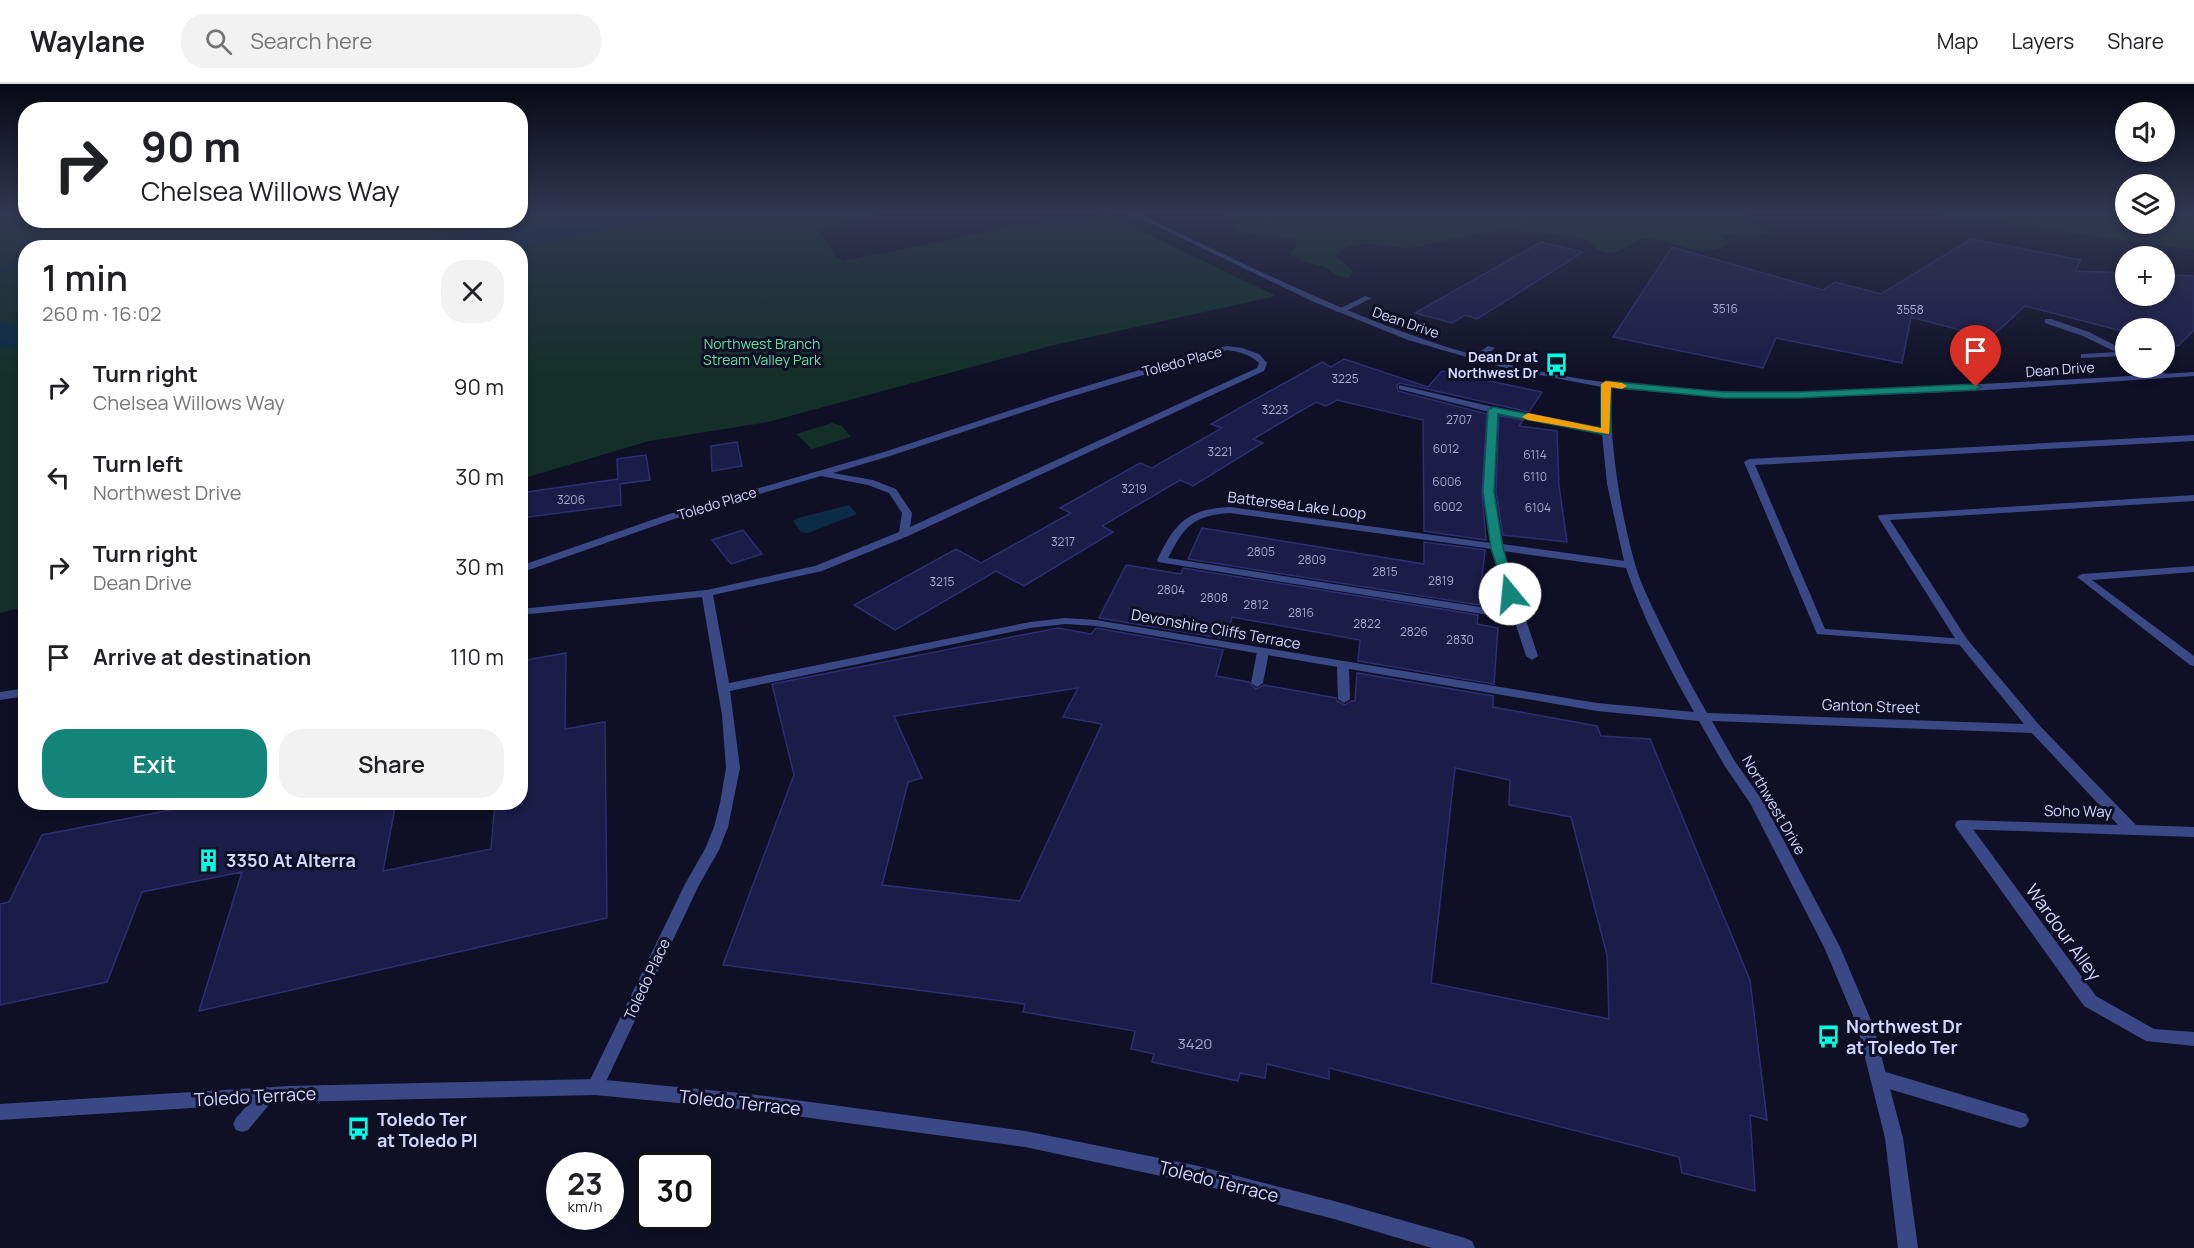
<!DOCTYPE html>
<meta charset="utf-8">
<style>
:root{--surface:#fff;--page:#f2f2f2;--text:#202124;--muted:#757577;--line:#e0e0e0;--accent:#128479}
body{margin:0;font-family:Manrope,sans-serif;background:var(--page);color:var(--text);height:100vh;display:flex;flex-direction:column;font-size:22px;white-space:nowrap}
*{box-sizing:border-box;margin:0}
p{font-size:20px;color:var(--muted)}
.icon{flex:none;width:33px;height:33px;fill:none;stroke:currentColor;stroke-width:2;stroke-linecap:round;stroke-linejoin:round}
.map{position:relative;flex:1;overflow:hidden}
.sheet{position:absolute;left:18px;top:156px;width:510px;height:570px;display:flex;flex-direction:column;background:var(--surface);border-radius:24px;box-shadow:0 3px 9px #0003}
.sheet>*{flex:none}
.hud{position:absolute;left:18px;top:18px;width:510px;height:126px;border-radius:24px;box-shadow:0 3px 9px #0003;background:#fff;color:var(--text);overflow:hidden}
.buttons{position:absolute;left:2115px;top:18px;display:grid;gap:12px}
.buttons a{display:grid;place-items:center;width:60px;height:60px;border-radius:50%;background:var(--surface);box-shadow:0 3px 9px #0003;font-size:30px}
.speed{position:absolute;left:546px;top:1068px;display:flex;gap:12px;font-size:30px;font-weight:700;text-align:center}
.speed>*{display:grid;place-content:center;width:78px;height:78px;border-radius:50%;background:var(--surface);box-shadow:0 3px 9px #0003;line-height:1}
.speed small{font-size:15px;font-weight:400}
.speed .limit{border:3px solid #111;border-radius:9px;background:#fff;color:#111}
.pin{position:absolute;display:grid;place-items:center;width:51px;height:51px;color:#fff;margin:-62px -26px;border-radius:50% 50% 50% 0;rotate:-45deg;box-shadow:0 0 6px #0007}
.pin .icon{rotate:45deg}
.me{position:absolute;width:66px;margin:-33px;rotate:343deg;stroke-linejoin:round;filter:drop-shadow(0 0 4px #0008)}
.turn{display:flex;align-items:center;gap:21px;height:126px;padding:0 24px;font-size:27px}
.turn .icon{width:78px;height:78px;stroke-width:2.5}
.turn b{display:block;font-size:42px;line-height:51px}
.round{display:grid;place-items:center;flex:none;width:63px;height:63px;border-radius:24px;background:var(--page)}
.overview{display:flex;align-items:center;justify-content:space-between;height:102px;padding:0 24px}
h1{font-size:36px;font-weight:600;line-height:45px}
.cta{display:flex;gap:12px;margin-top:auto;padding:12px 24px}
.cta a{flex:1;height:69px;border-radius:24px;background:var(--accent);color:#fff;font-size:24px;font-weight:600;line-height:69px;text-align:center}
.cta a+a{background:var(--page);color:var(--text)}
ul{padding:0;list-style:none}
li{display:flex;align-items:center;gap:18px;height:90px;padding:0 24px}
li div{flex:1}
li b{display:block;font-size:22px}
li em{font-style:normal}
header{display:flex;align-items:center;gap:36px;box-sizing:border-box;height:84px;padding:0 30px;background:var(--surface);border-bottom:2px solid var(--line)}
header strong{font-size:28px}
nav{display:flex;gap:33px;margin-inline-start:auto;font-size:21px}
.search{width:420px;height:54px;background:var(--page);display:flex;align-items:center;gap:15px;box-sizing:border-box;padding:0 21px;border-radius:24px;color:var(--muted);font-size:22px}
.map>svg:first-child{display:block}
</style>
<header>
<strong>Waylane</strong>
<div class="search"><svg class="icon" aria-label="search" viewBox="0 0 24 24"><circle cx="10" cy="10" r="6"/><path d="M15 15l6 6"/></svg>Search here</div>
<nav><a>Map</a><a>Layers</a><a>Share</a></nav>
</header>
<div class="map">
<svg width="2194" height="1164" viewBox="0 0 2194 1164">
<rect width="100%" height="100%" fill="#0f1026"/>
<path fill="#123028" d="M0,129H25L26,136H520L521,129H881L820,146L835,172L844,177L1016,142L1108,131L1276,212L1050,262L768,338L649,357L521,395L520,164H26L25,523L0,529Z
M1219,129H1751L1745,133V136L1769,149L1750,152L1722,150L1729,159C1696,179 1678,154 1645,155C1631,155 1624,170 1608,169C1598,169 1593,160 1585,156C1575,151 1516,146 1503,147C1480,148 1457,154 1435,159C1426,160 1416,164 1408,164C1380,163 1362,153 1337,169L1336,172L1353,187L1348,194L1334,191L1328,184L1303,177L1290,170L1297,162L1294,155C1274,151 1255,153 1236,147L1235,136Z
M1928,129H2125L2126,140H2164L2165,129H2194V166Z
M832,339L842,342L851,353L812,365L796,350Z"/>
<path fill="#0a2c44" d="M611,129H675L524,164L394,163C464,145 539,140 611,129Z
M0,238L25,240V265L0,263Z
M849,421L857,430L808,449L801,448L793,437L798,434Z"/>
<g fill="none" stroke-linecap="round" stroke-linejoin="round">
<path stroke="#0a2c44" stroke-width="5" d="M65,164L84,157
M0,187L26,177"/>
</g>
<path fill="#1b1c47" stroke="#2d2f73" stroke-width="1.5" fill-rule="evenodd" d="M1971,155L2081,176L2075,187L2126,189V212H2164V191L2194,192V246L2178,262L2164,258V244H2126V248L2025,222L1990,254L1911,233L1902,279L1776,254L1763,284L1613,253L1672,163L1823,206L1835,198L1881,210Z
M1541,158L1583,168L1477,235L1465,231L1452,239L1415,229Z
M1344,275L1428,303L1442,287L1542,308L1529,328L1400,299L1397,301L1398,307L1487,330L1482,408L1486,456L1424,447L1423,336L1337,316L1326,322L1316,318L1253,355L1263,359L1193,402L1180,396L1102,442L1113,448L1024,502L996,487L895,546L854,521L956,465L981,479L1071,429L1060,424L1140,379L1152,384L1222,344L1211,340L1322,278L1331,283Z
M1499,332L1523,336L1519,342L1557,347L1559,402L1567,458L1503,451L1496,408Z
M737,358L742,382L712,387L711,362Z
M646,371L650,396L620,400L621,421L520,434V409L618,395L617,375Z
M1202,444L1424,480V458L1485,466L1479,521L1188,475Z
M743,446L762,470L731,480L712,456Z
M1126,481L1181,490L1183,484L1478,531L1477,540L1498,544L1494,600L1358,577L1360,556L1232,533L1226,555L1099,534Z
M1058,544L1091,550L1096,544L1223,566L1216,592L1249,598L1256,605L1264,601L1336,614L1337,617L1345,621L1351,617H1355L1357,589L1493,612V623L1597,642L1601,652L1650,655L1750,896L1767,1036L1750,1031L1755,1107L1682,1089L1679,1073L1329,984V995L1267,980L1265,994L1240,989L1238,997L1152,978L1154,970L1131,965L1135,947L1023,928L1025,920L723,881L794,691L772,600ZM1078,604L1063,633L1102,640L1020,817L882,801L908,698L922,694L894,632ZM1455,684L1510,696L1509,721L1571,733L1607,871L1609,935L1431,899Z
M566,569L565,645L605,638L607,834L199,927L242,788L142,808L107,898L0,921V820L9,818L42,751L212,718H396L383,787L491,765L495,718H520V580L527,579V576Z"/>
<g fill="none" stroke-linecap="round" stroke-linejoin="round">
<path fill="#3a4885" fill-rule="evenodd" d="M1365,212L1372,214L1342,229L1335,227Z
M2045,235H2051L2089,248L2126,267V272L2081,274V270H2084L2116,268L2083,252L2045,239Z
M1488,262L1495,264L1479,277H1473V273Z
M2146,284H2155L2169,292L2162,294Z
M2194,351V357L1755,381L1825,545L1966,555L1968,557L1962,561L1817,550L1744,378L1749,375Z
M2194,482V488L2092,496L2194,572V582L2190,581L2077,493L2082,490Z
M1263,564L1269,568L1263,599L1257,603L1251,599L1257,568Z
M1343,578L1349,582L1350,615L1344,619L1338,615L1337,582Z
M1962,736L1967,737L2096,912L2154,945L2194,948V962L2146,957L2084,922L1957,745L1955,741L1957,737Z
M1879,986L2020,1028L2026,1030L2029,1036L2026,1042L2020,1044L1879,1002L1873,999L1870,994L1873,989Z
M267,1003L273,1006L276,1011L273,1016L248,1046L242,1048L236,1046L233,1040L236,1034L261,1006Z"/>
<path fill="#3a4885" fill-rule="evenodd" d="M1129,129H1137C1258,186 1377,248 1507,280C1638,313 1775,310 1910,304C2005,299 2099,294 2194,288V292C2000,305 1804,323 1610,304C1611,364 1619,423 1635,480C1641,501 1651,520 1660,539C1675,570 1690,600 1707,629L2024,640L1958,559L1878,433L1879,431L2194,411V417L1890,436L1967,555L2040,642L2136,741L2194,743V753L1957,745L1955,741L1957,737L1962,736L2118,741L2032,649L1712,637L1734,676L1763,717L1840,863L1873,941L1903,1054L1918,1164H1898L1885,1054L1857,941L1824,863L1750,719L1724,681L1699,637L1597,627L1096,542L1065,540L1030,544L730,607L740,684L728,743L719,766L699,801L601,1008L595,1011L589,1008L586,1003L589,998L685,800L705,765L714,743L720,719L726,684L722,631L702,513L520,531V525L707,506L815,482L899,448L902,429L889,409L868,401L821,392L677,434L520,489V482L669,430L884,368L1057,311L1198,268L1227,262L1242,264L1259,270L1267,279L1264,287L908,452L822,487L713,511L729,599L1030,538L1065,534L1096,536L1597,619L1694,628C1668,582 1643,534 1626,484L1503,467L1538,572L1532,576L1526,572L1514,535L1158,478L1157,476C1175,439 1187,425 1230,423L1491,459L1484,408L1489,328L1399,305V301L1493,323L1601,344L1602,303L1508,285L1408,256L1314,218ZM1227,266C1239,268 1250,270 1259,279L1257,284L910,443L912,429L896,405L873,396L833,389L890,372L1063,315ZM1497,329L1602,350L1607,400L1624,477L1502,460L1494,408ZM1230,429L1492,465L1512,528L1168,474C1184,442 1194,431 1230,429Z
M26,604V612L0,616V608Z"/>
<path fill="#3a4885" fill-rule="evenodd" d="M595,995L750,1010L1025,1047L1194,1081L1334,1117L1465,1154L1472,1157L1475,1164H1432L1334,1135L1194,1099L1025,1063L750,1026L595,1011L288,1018L0,1036V1020L288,1002Z"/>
</g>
<linearGradient id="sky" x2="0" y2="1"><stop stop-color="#080915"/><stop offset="0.44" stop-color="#313752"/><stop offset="1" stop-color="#313752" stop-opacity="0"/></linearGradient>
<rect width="2194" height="292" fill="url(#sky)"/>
<path fill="#128479" stroke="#0c564f" stroke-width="1.5" d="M1606,297L1724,308H1798L1976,300L1981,303L1976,306L1798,314H1724L1611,303V348L1606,351L1498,330L1494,408L1503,464L1517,510L1510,513L1506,512L1491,464L1483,408L1488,326L1493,323L1601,344V300Z"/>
<path fill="#f59e0b" d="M1606,297L1622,299L1627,302L1622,305L1611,303L1609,350L1528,336L1522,333L1528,329L1601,344V300Z"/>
<defs>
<symbol id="bus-bare" viewBox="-9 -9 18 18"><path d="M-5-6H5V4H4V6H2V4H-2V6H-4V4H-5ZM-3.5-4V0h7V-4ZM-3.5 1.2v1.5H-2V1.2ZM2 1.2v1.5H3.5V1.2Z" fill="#01fee0" stroke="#0f1026" stroke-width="2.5" paint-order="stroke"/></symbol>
<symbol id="building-bare" viewBox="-9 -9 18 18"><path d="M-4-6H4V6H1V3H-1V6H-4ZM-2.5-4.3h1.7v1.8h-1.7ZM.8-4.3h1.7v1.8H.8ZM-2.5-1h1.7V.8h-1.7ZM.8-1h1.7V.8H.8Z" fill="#01fee0" stroke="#0f1026" stroke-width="2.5" paint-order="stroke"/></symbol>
</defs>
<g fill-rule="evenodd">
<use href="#bus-bare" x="1540" y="264" width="33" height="33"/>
<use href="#building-bare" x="192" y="760" width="33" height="33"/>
<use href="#bus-bare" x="1812" y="936" width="33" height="33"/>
<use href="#bus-bare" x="342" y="1028" width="33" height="33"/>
</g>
<g text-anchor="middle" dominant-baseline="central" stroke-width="6" stroke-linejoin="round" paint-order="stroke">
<g font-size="12" fill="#a6a9d1">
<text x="1725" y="224">3516</text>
<text x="1910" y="225">3558</text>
<text x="1345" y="294">3225</text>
<text x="1275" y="325">3223</text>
<text x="1459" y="335">2707</text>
<text x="1446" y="364">6012</text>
<text x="1220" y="367">3221</text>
<text x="1535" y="370">6114</text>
<text x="1535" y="392">6110</text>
<text x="1447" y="397">6006</text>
<text x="1134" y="404">3219</text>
<text x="571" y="415">3206</text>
<text x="1448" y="422">6002</text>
<text x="1538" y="423">6104</text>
<text x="1063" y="457">3217</text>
<text x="1261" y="467">2805</text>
<text x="1312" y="475">2809</text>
<text x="1385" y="487">2815</text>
<text x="1441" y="496">2819</text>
<text x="942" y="497">3215</text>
<text x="1171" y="505">2804</text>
<text x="1214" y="513">2808</text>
<text x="1256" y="520">2812</text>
<text x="1301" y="528">2816</text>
<text x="1367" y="539">2822</text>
<text x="1414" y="547">2826</text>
<text x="1460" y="555">2830</text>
</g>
<g font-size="14" fill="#d4d8ff" stroke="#0f1026">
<text transform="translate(1406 238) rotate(19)">Dean Drive</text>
<text transform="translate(1182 277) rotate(-15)">Toledo Place</text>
<text transform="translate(2060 285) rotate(-4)">Dean Drive</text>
<text transform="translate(717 419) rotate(-17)">Toledo Place</text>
</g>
<g font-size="14" fill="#5fe0a3" stroke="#0f1026">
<text x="762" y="259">Northwest Branch<tspan x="762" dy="16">Stream Valley Park</tspan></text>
</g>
<g font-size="14" font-weight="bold" fill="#d4d8ff" stroke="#0f1026" text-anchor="end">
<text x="1538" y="272">Dean Dr at<tspan x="1538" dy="16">Northwest Dr</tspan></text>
</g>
<g font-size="15" fill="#d4d8ff" stroke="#0f1026">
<text transform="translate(1297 421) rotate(7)">Battersea Lake Loop</text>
<text transform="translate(1216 545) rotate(10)">Devonshire Cliffs Terrace</text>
<text transform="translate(1871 622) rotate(2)">Ganton Street</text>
<text transform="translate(1774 721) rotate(60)">Northwest Drive</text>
<text transform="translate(2078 727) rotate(1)">Soho Way</text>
<text transform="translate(647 895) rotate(-65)">Toledo Place</text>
</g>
<g font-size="15" fill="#a6a9d1">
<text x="1195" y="959">3420</text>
</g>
<g font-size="18" font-weight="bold" fill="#d4d8ff" stroke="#0f1026" text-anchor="start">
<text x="226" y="776">3350 At Alterra</text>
<text x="1846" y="942">Northwest Dr<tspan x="1846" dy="21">at Toledo Ter</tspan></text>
<text x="377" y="1035">Toledo Ter<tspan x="377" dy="21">at Toledo Pl</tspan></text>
</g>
<g font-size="18" fill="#d4d8ff" stroke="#0f1026">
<text transform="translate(2064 848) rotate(54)">Wardour Alley</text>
<text transform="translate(255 1012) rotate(-3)">Toledo Terrace</text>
<text transform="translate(740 1018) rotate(6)">Toledo Terrace</text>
<text transform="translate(1219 1097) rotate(14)">Toledo Terrace</text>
</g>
</g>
</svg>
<div class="buttons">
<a><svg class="icon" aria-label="sound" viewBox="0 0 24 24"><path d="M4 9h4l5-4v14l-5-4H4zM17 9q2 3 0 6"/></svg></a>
<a><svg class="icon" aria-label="layers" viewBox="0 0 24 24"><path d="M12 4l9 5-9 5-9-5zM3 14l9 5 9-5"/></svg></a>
<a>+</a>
<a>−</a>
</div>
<div class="speed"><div>23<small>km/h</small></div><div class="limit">30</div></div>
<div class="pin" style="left:1976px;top:303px;background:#d93025"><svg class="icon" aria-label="arrive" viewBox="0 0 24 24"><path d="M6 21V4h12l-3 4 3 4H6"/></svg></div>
<svg class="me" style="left:1510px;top:510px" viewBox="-20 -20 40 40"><circle r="19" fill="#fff"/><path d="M0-13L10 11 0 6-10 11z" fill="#128479"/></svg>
<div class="hud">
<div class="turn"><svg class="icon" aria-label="right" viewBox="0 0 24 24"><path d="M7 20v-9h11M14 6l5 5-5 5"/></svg><div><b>90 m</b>Chelsea Willows Way</div></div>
</div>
<section class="sheet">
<div class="overview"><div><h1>1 min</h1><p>260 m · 16:02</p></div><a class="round"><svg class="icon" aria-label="close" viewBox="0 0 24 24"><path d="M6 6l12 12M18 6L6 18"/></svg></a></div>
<ul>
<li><svg class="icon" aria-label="right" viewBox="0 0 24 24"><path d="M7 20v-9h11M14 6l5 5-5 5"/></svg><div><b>Turn right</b><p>Chelsea Willows Way</p></div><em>90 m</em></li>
<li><svg class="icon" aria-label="left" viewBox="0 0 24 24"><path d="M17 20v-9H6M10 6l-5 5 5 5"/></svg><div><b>Turn left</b><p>Northwest Drive</p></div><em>30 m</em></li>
<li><svg class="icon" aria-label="right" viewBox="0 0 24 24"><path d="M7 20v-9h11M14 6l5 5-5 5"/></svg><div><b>Turn right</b><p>Dean Drive</p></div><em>30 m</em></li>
<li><svg class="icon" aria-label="arrive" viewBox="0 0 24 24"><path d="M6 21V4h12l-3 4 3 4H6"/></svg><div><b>Arrive at destination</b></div><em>110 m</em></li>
</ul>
<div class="cta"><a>Exit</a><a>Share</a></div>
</section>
</div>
